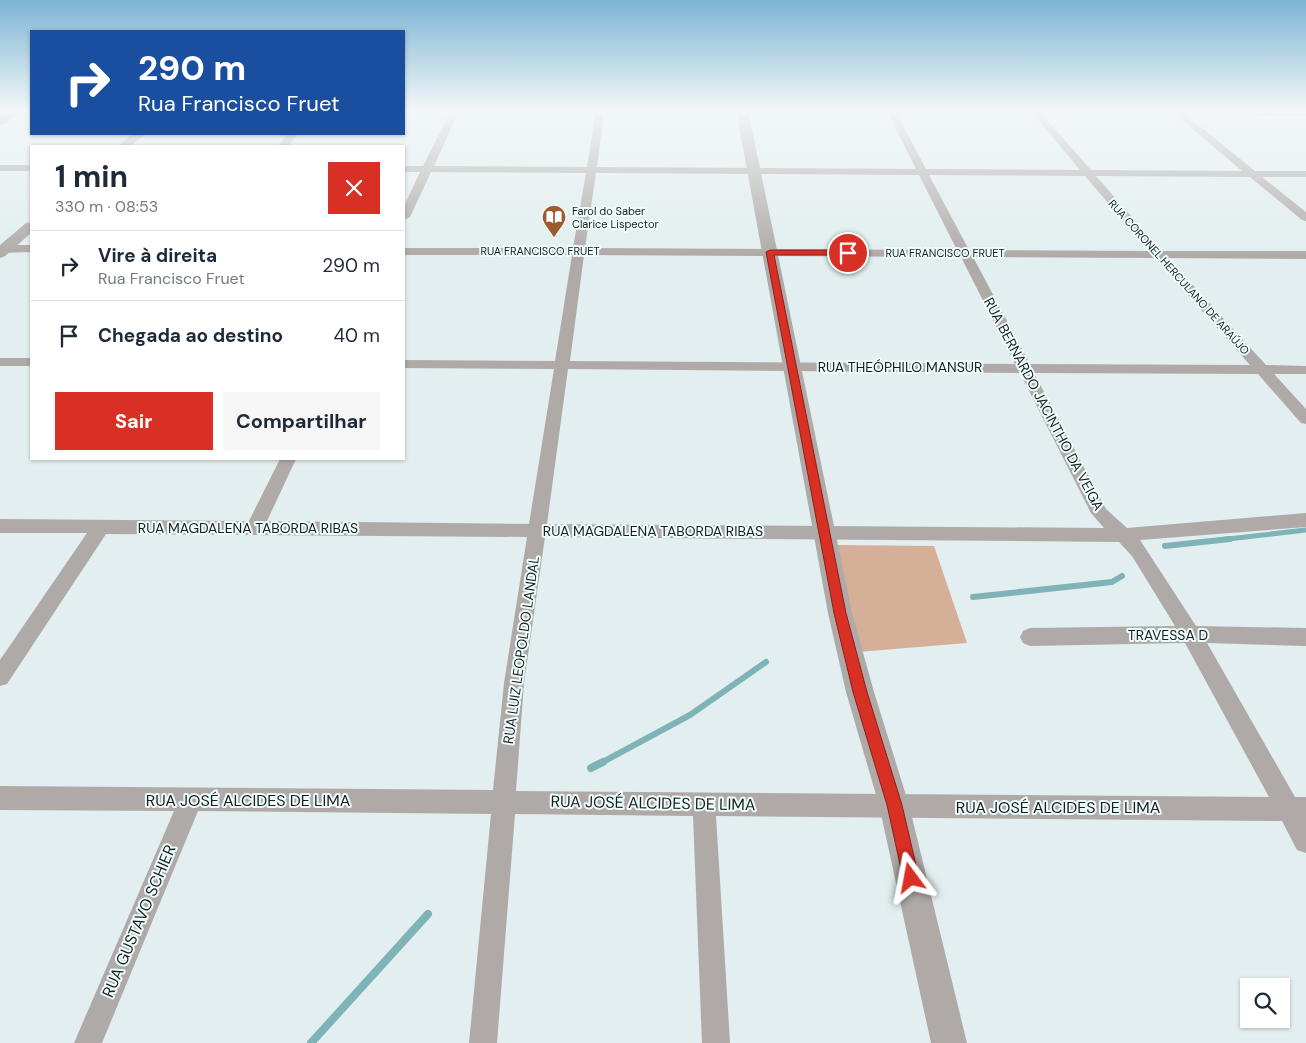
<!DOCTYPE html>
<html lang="pt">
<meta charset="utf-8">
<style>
:root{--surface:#fff;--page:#f6f6f7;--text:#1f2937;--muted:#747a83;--line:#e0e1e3;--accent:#d93025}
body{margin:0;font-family:"DM Sans",sans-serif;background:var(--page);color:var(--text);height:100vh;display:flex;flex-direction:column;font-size:19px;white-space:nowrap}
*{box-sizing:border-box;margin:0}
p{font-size:16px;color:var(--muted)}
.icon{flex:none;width:28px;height:28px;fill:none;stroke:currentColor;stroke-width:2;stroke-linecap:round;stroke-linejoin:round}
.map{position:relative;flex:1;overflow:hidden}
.details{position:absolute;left:30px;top:145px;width:375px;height:315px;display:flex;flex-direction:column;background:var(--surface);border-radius:0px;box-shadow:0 1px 4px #0004}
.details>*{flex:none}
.banner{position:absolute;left:30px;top:30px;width:375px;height:105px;border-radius:0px;box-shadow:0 1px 4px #0004;background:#1a4fa0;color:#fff;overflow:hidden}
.buttons{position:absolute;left:1240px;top:978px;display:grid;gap:10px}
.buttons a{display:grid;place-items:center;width:50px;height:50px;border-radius:0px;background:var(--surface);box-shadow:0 1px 4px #0004;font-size:25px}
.pin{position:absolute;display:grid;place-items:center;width:42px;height:42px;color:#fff;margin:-21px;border:2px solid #fff;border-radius:50%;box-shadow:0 1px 5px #0007}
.me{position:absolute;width:55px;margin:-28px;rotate:347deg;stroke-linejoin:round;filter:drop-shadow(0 0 4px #0008)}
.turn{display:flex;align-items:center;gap:18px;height:105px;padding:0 25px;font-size:22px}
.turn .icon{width:65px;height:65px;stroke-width:2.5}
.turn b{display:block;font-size:35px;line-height:42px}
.round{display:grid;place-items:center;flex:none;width:52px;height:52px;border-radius:0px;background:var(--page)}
.summary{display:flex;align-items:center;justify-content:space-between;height:85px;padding:0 25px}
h1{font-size:30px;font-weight:700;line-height:38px}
.primary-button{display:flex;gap:10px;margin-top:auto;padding:10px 25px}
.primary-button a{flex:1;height:58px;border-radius:0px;background:var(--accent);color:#fff;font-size:20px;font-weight:700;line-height:58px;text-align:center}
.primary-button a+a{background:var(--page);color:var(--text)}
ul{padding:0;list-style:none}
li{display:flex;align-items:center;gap:15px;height:70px;padding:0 25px;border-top:1px solid var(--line)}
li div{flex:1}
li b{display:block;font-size:19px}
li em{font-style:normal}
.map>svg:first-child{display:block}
</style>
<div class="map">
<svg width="1306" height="1043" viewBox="0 0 1306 1043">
<rect width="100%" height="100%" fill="#e2eeef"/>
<path fill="#d6af98" d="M837,545L934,546L967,643L858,652Z"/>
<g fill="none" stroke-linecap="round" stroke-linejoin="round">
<path stroke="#7eb3b7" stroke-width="5" d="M1219,540L1306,530"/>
<path stroke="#7eb3b7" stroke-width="6" d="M1165,546L1230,539
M973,597L1112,582L1122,576
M601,763L690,715L766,662"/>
<path stroke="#7eb3b7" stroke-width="8" d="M591,768L603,762
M311,1043L428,914"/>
<path fill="#afaaa8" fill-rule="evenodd" d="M451,111H459L434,166L587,167L596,111H604L597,167L916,169L887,111H895L926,169L1080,170L1031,111H1039L1091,170L1242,171L1172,111H1181L1255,171H1306V177H1262L1306,212V221L1302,220L1250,177L1096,176L1162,251H1306V259L1168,258L1266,365L1306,366V374H1274L1306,409V424L1301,423L1258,374L1034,373L1106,509L1127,528L1306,513V527L1140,540L1196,626L1306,628V646L1207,643L1295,797H1306V853L1297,850L1282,821L716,816L730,1043H702L693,816L515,814L497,1043H469L491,814L198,811L102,1043H74L174,811L0,810V786L493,790L504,683L527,537L106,534L7,684L0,686V660L87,533H0V519L249,521L280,459H296L267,521L529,524L554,369L404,368V360L555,361L572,255H404V248H573L586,173L431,172L410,217L404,220V206L420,172H404V166H423ZM596,173L919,175L957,250L585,248ZM929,175L1085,176L1149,251L969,250ZM584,255L961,257L1015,364L570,361ZM973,257L1155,258L1250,365L1030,364ZM568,369L1020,373L1091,513L1104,528L547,524ZM545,537L1119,542L1132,556L1175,626L1030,628L1023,631L1020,637L1023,643L1030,646L1185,643L1269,797L516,791L524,683Z
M288,134H298L288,146H278Z
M0,165H31V171H0Z
M0,245H31V252L0,253Z
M0,358H31V366H0Z"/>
<path fill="#afaaa8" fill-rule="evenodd" d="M613,111H1306V116L749,115L852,613L874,692L909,805L967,1043H931L879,805L846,692L828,613L737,115L618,114L614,113Z
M132,134H145L131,146H118Z
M31,222V233L5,256L0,258V245L26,223Z"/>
<path fill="#918b87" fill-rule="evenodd" d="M7,111H21L5,124L0,125V115Z"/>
</g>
<linearGradient id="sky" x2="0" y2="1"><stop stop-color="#7db4d4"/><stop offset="0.43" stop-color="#f2f7f8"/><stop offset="1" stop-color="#f2f7f8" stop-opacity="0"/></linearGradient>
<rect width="1306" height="257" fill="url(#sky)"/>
<path fill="#d93025" stroke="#8d1f18" d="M770,250H848L852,253L848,255H774L846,613L867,692L902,805L919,878L917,884L911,886L906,884L903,878L887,805L853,692L834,613L766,252Z"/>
<defs>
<symbol id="library-pin" viewBox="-11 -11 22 30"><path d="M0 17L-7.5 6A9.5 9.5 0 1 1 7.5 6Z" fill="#9e5a2c" stroke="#effcfc"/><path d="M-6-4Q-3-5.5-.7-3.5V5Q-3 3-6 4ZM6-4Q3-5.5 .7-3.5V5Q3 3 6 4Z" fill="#fff"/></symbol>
</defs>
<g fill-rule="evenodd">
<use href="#library-pin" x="540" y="203" width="28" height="38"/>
</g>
<g text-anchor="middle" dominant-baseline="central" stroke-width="4" stroke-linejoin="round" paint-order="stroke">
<g font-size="11" fill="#181d1d" stroke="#effcfc" text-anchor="start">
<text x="572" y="211">Farol do Saber<tspan x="572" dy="13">Clarice Lispector</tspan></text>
</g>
<g font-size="11" fill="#181d1d" stroke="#effcfc">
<text x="540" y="251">RUA FRANCISCO FRUET</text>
<text x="945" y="253">RUA FRANCISCO FRUET</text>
<text transform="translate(1179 277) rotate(48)">RUA CORONEL HERCULANO DE ARAÚJO</text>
</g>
<g font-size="14" fill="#181d1d" stroke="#effcfc">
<text x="900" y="367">RUA THEÓPHILO MANSUR</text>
<text transform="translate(1044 404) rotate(62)">RUA BERNARDO JACINTHO DA VEIGA</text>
<text x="248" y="528">RUA MAGDALENA TABORDA RIBAS</text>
<text x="653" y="531">RUA MAGDALENA TABORDA RIBAS</text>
<text x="1168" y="635">TRAVESSA D</text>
<text transform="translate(521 650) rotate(-82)">RUA LUIZ LEOPOLDO LANDAL</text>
</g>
<g font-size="16" fill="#181d1d" stroke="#effcfc">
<text x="248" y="800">RUA JOSÉ ALCIDES DE LIMA</text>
<text transform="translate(653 803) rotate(1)">RUA JOSÉ ALCIDES DE LIMA</text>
<text x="1058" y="807">RUA JOSÉ ALCIDES DE LIMA</text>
<text transform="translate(139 921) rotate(-67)">RUA GUSTAVO SCHIER</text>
</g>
</g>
</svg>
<div class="buttons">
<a><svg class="icon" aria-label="search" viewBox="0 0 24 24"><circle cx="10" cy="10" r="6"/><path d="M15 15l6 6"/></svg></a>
</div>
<div class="pin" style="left:848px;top:253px;background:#d93025"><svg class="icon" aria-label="arrive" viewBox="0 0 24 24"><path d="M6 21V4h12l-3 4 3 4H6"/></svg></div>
<svg class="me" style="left:911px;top:878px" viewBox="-20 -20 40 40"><path d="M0-17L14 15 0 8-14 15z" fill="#d93025" stroke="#fff" stroke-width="4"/></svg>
<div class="banner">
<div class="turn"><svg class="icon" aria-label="right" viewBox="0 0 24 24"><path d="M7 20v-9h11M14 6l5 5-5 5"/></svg><div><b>290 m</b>Rua Francisco Fruet</div></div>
</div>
<section class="details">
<div class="summary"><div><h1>1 min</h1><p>330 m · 08:53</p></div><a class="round" style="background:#d93025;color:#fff"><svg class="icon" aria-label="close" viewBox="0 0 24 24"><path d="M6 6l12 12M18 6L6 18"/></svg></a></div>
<ul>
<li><svg class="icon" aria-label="right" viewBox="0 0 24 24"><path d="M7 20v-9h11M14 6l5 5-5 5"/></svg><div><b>Vire à direita</b><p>Rua Francisco Fruet</p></div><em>290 m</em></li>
<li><svg class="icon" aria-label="arrive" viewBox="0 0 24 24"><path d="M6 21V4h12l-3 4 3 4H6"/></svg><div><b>Chegada ao destino</b></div><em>40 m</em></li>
</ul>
<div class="primary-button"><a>Sair</a><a>Compartilhar</a></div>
</section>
</div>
